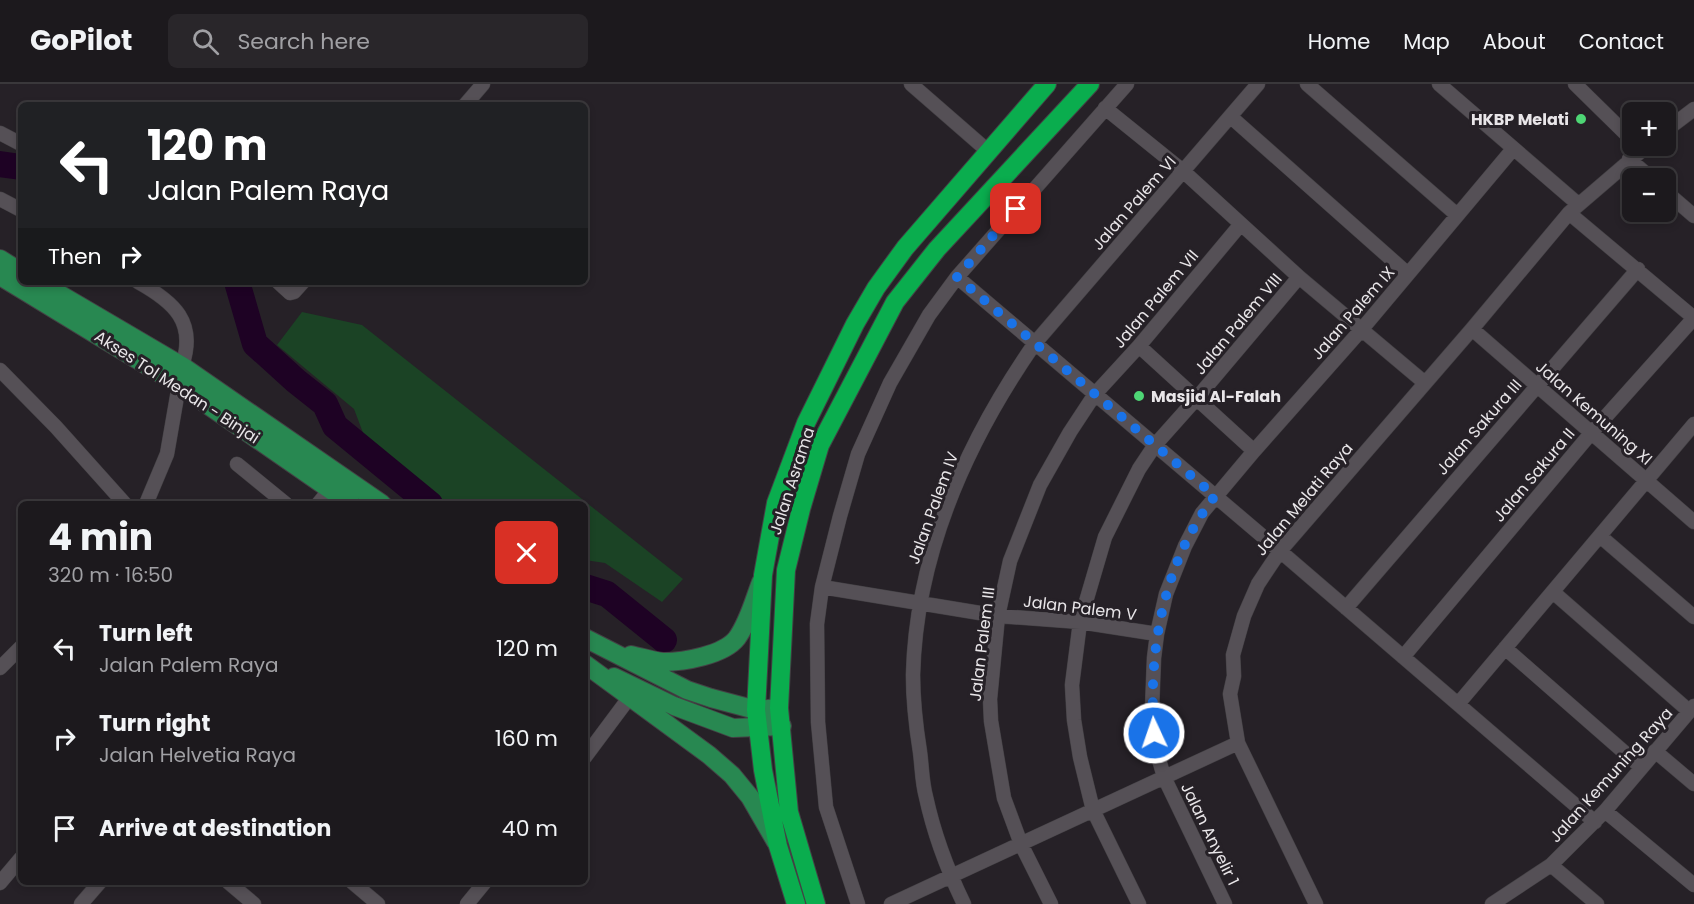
<!DOCTYPE html>
<meta charset="utf-8">
<style>
:root{--surface:#1c191d;--page:#29262a;--text:#f1f3f6;--muted:#a0a0a4;--line:#3a383b}
body{margin:0;font-family:Poppins,sans-serif;background:var(--page);color:var(--text);height:100vh;display:flex;flex-direction:column;font-size:22px;white-space:nowrap}
*{box-sizing:border-box;margin:0}
p{font-size:20px;color:var(--muted)}
.icon{flex:none;width:33px;height:33px;fill:none;stroke:currentColor;stroke-width:2;stroke-linecap:round;stroke-linejoin:round}
.map{position:relative;flex:1;overflow:hidden}
.sheet{position:absolute;left:18px;top:417px;width:570px;height:384px;display:flex;flex-direction:column;background:var(--surface);border-radius:9px;box-shadow:0 3px 9px #0003,0 0 0 2px var(--line)}
.sheet>*{flex:none}
.guide{position:absolute;left:18px;top:18px;width:570px;height:183px;border-radius:9px;box-shadow:0 3px 9px #0003,0 0 0 2px var(--line);background:#202124;color:#fff;overflow:hidden}
.controls{position:absolute;left:1622px;top:18px;display:grid;gap:12px}
.controls a{display:grid;place-items:center;width:54px;height:54px;border-radius:9px;background:var(--surface);box-shadow:0 3px 9px #0003,0 0 0 2px var(--line);font-size:30px}
.pin{position:absolute;display:grid;place-items:center;width:51px;height:51px;color:#fff;margin:-26px;border-radius:12px;box-shadow:0 3px 9px #0006}
.me{position:absolute;width:66px;margin:-33px;rotate:357deg;stroke-linejoin:round;filter:drop-shadow(0 0 4px #0008)}
.turn{display:flex;align-items:center;gap:21px;height:126px;padding:0 30px;font-size:27px}
.turn .icon{width:78px;height:78px;stroke-width:2.5}
.turn b{display:block;font-size:42px;line-height:51px}
.then{display:flex;align-items:center;height:57px;padding:0 30px;background:#0003;gap:12px;font-size:22px}
.round{display:grid;place-items:center;flex:none;width:63px;height:63px;border-radius:9px;background:var(--page)}
.headline{display:flex;align-items:center;justify-content:space-between;height:102px;padding:0 30px}
h1{font-size:36px;font-weight:700;line-height:45px}
ul{padding:0;list-style:none}
li{display:flex;align-items:center;gap:18px;height:90px;padding:0 30px}
li div{flex:1}
li b{display:block;font-size:22px}
li em{font-style:normal}
header{display:flex;align-items:center;gap:36px;box-sizing:border-box;height:84px;padding:0 30px;background:var(--surface);border-bottom:2px solid var(--line)}
header strong{font-size:28px}
nav{display:flex;gap:33px;margin-inline-start:auto;font-size:21px}
.search{width:420px;height:54px;background:var(--page);display:flex;align-items:center;gap:15px;box-sizing:border-box;padding:0 21px;border-radius:9px;color:var(--muted);font-size:22px}
.map>svg:first-child{display:block}
</style>
<header>
<strong>GoPilot</strong>
<div class="search"><svg class="icon" aria-label="search" viewBox="0 0 24 24"><circle cx="10" cy="10" r="6"/><path d="M15 15l6 6"/></svg>Search here</div>
<nav><a>Home</a><a>Map</a><a>About</a><a>Contact</a></nav>
</header>
<div class="map">
<svg width="1694" height="820" viewBox="0 0 1694 820">
<rect width="100%" height="100%" fill="#262127"/>
<path fill="#1b4325" d="M302,228L362,241L683,495L662,518L605,479L585,476V420H444L365,354L354,325L277,261Z"/>
<g fill="none" stroke-linecap="round" stroke-linejoin="round">
<path stroke="#1e0224" stroke-width="26" d="M0,80L21,83
M237,198L255,260L296,297L325,320L335,342L430,420
M585,503L607,510L664,556"/>
<defs>
<path id="street" d="M911,0L989,68
M1307,0L1457,131
M1439,0L1578,120
M1575,0L1632,56
M465,21L483,0
M1105,24L1183,87L1299,193L1425,299
M1231,33L1408,190
M1665,47L1694,25
M0,49L21,60
M1629,75L1651,94
M1665,107L1694,132
M0,115L21,126
M1569,129L1694,234
M957,193L1280,467L1595,738
M138,198C174,218 197,238 182,282
M278,198L290,209L294,208L303,198
M1472,245L1694,438
M1139,262L1254,367
M0,286L56,343L125,420
M237,380L286,420
M146,420L167,370L179,301
M318,420L336,398
M1600,452L1694,533
M822,503L998,532L1080,538L1157,550
M1553,508L1689,627
M1346,524L1638,185
M1505,564L1641,683
M1403,573L1592,348L1694,234
M0,584L21,563
M1458,620L1694,340
M1655,667L1694,700
M585,673L629,614
M1605,727L1694,801
M1551,781L1597,820
M228,798L254,820
M352,798L378,820
M0,799L21,774
M81,820L100,798
M467,820L485,798
M858,820L826,723L818,638L817,540L822,503L840,432L858,370L890,299L929,231L957,193L1127,0
M891,820L1238,659
M964,820C948,787 934,750 926,713C922,699 922,683 920,668C916,643 913,617 913,591C916,471 967,357 1035,259L1258,0
M1051,820L1021,760L1004,714L991,637L990,615L998,532L1010,477L1040,401L1070,348L1095,310L1139,262L1241,140
M1139,820L1093,726L1080,673L1074,636L1072,601L1080,538L1105,453L1139,385L1155,361L1196,315L1299,193
M1225,820L1164,693L1158,672L1152,625L1154,574L1157,550L1166,510L1185,462L1202,429L1254,367L1362,245L1513,65
M1316,820L1238,659L1230,610L1234,592L1233,571L1244,532L1258,500L1280,467L1472,245L1569,129L1647,62
M1492,820L1551,781L1605,727L1694,622"/>
<path id="primary" d="M0,175L21,188
M0,192L179,301L351,420
M39,198L182,282L382,420
M585,554L687,606L711,614L756,626L779,624
M631,571C641,573 653,577 663,578C684,578 724,571 737,554C749,537 754,516 761,498
M585,580L709,671L732,691L750,713L776,758
M614,593L674,622L733,644L782,642"/>
<path id="highway" d="M796,820L778,762L763,686L756,626L763,491L776,419L806,339L855,240L876,204L905,164L1047,0
M816,820L789,728L779,624L786,486L801,425L820,361L895,218L937,165L1090,0"/>
</defs>
<use href="#street" stroke="#434044" stroke-width="15"/>
<use href="#primary" stroke="#434044" stroke-width="20"/>
<use href="#highway" stroke="#434044" stroke-width="20"/>
<use href="#street" stroke="#555056" stroke-width="14"/>
<use href="#primary" stroke="#288851" stroke-width="18"/>
<use href="#highway" stroke="#0aad4e" stroke-width="18"/>
</g>
<g fill="none" stroke-linecap="round" stroke-linejoin="round">
<path stroke="#1a73e8" stroke-width="10" stroke-dasharray="0 18" d="M1016,125L957,193L1215,412C1163,478 1148,567 1154,649"/>
</g>
<g fill="#4ed675" stroke="#262127" stroke-width="2">
<circle cx="1581" cy="35" r="6"/>
<circle cx="1139" cy="312" r="6"/>
</g>
<g text-anchor="middle" dominant-baseline="central" stroke-width="6" stroke-linejoin="round" paint-order="stroke">
<g font-size="16" font-weight="bold" fill="#e9e6e9" stroke="#262127" text-anchor="end">
<text x="1569" y="35">HKBP Melati</text>
<text x="1151" y="312" text-anchor="start">Masjid Al-Falah</text>
</g>
<g font-size="16" fill="#e9e6e9" stroke="#262127">
<text transform="translate(1134 119) rotate(-49)">Jalan Palem VI</text>
<text transform="translate(1156 215) rotate(-50)">Jalan Palem VII</text>
<text transform="translate(1353 229) rotate(-49)">Jalan Palem IX</text>
<text transform="translate(1238 240) rotate(-50)">Jalan Palem VIII</text>
<text transform="translate(177 303) rotate(33)">Akses Tol Medan - Binjai</text>
<text transform="translate(1594 329) rotate(41)">Jalan Kemuning XI</text>
<text transform="translate(1479 343) rotate(-49)">Jalan Sakura III</text>
<text transform="translate(1534 391) rotate(-50)">Jalan Sakura II</text>
<text transform="translate(792 397) rotate(-72)">Jalan Asrama</text>
<text transform="translate(1304 415) rotate(-50)">Jalan Melati Raya</text>
<text transform="translate(933 424) rotate(-70)">Jalan Palem IV</text>
<text transform="translate(1080 524) rotate(7)">Jalan Palem V</text>
<text transform="translate(982 560) rotate(-83)">Jalan Palem III</text>
<text transform="translate(1611 691) rotate(-48)">Jalan Kemuning Raya</text>
<text transform="translate(1210 750) rotate(64)">Jalan Anyelir 1</text>
</g>
</g>
</svg>
<div class="controls">
<a>+</a>
<a>−</a>
</div>
<div class="pin" style="left:1016px;top:125px;background:#d93025"><svg class="icon" aria-label="arrive" viewBox="0 0 24 24"><path d="M6 21V4h12l-3 4 3 4H6"/></svg></div>
<svg class="me" style="left:1154px;top:649px" viewBox="-20 -20 40 40"><circle r="17" fill="#1a73e8" stroke="#fff" stroke-width="3"/><path d="M0-11L8 9 0 5-8 9z" fill="#fff"/></svg>
<div class="guide">
<div class="turn"><svg class="icon" aria-label="left" viewBox="0 0 24 24"><path d="M17 20v-9H6M10 6l-5 5 5 5"/></svg><div><b>120 m</b>Jalan Palem Raya</div></div>
<div class="then">Then<svg class="icon" aria-label="right" viewBox="0 0 24 24"><path d="M7 20v-9h11M14 6l5 5-5 5"/></svg></div>
</div>
<section class="sheet">
<div class="headline"><div><h1>4 min</h1><p>320 m · 16:50</p></div><a class="round" style="background:#d93025;color:#fff"><svg class="icon" aria-label="close" viewBox="0 0 24 24"><path d="M6 6l12 12M18 6L6 18"/></svg></a></div>
<ul>
<li><svg class="icon" aria-label="left" viewBox="0 0 24 24"><path d="M17 20v-9H6M10 6l-5 5 5 5"/></svg><div><b>Turn left</b><p>Jalan Palem Raya</p></div><em>120 m</em></li>
<li><svg class="icon" aria-label="right" viewBox="0 0 24 24"><path d="M7 20v-9h11M14 6l5 5-5 5"/></svg><div><b>Turn right</b><p>Jalan Helvetia Raya</p></div><em>160 m</em></li>
<li><svg class="icon" aria-label="arrive" viewBox="0 0 24 24"><path d="M6 21V4h12l-3 4 3 4H6"/></svg><div><b>Arrive at destination</b></div><em>40 m</em></li>
</ul>
</section>
</div>
